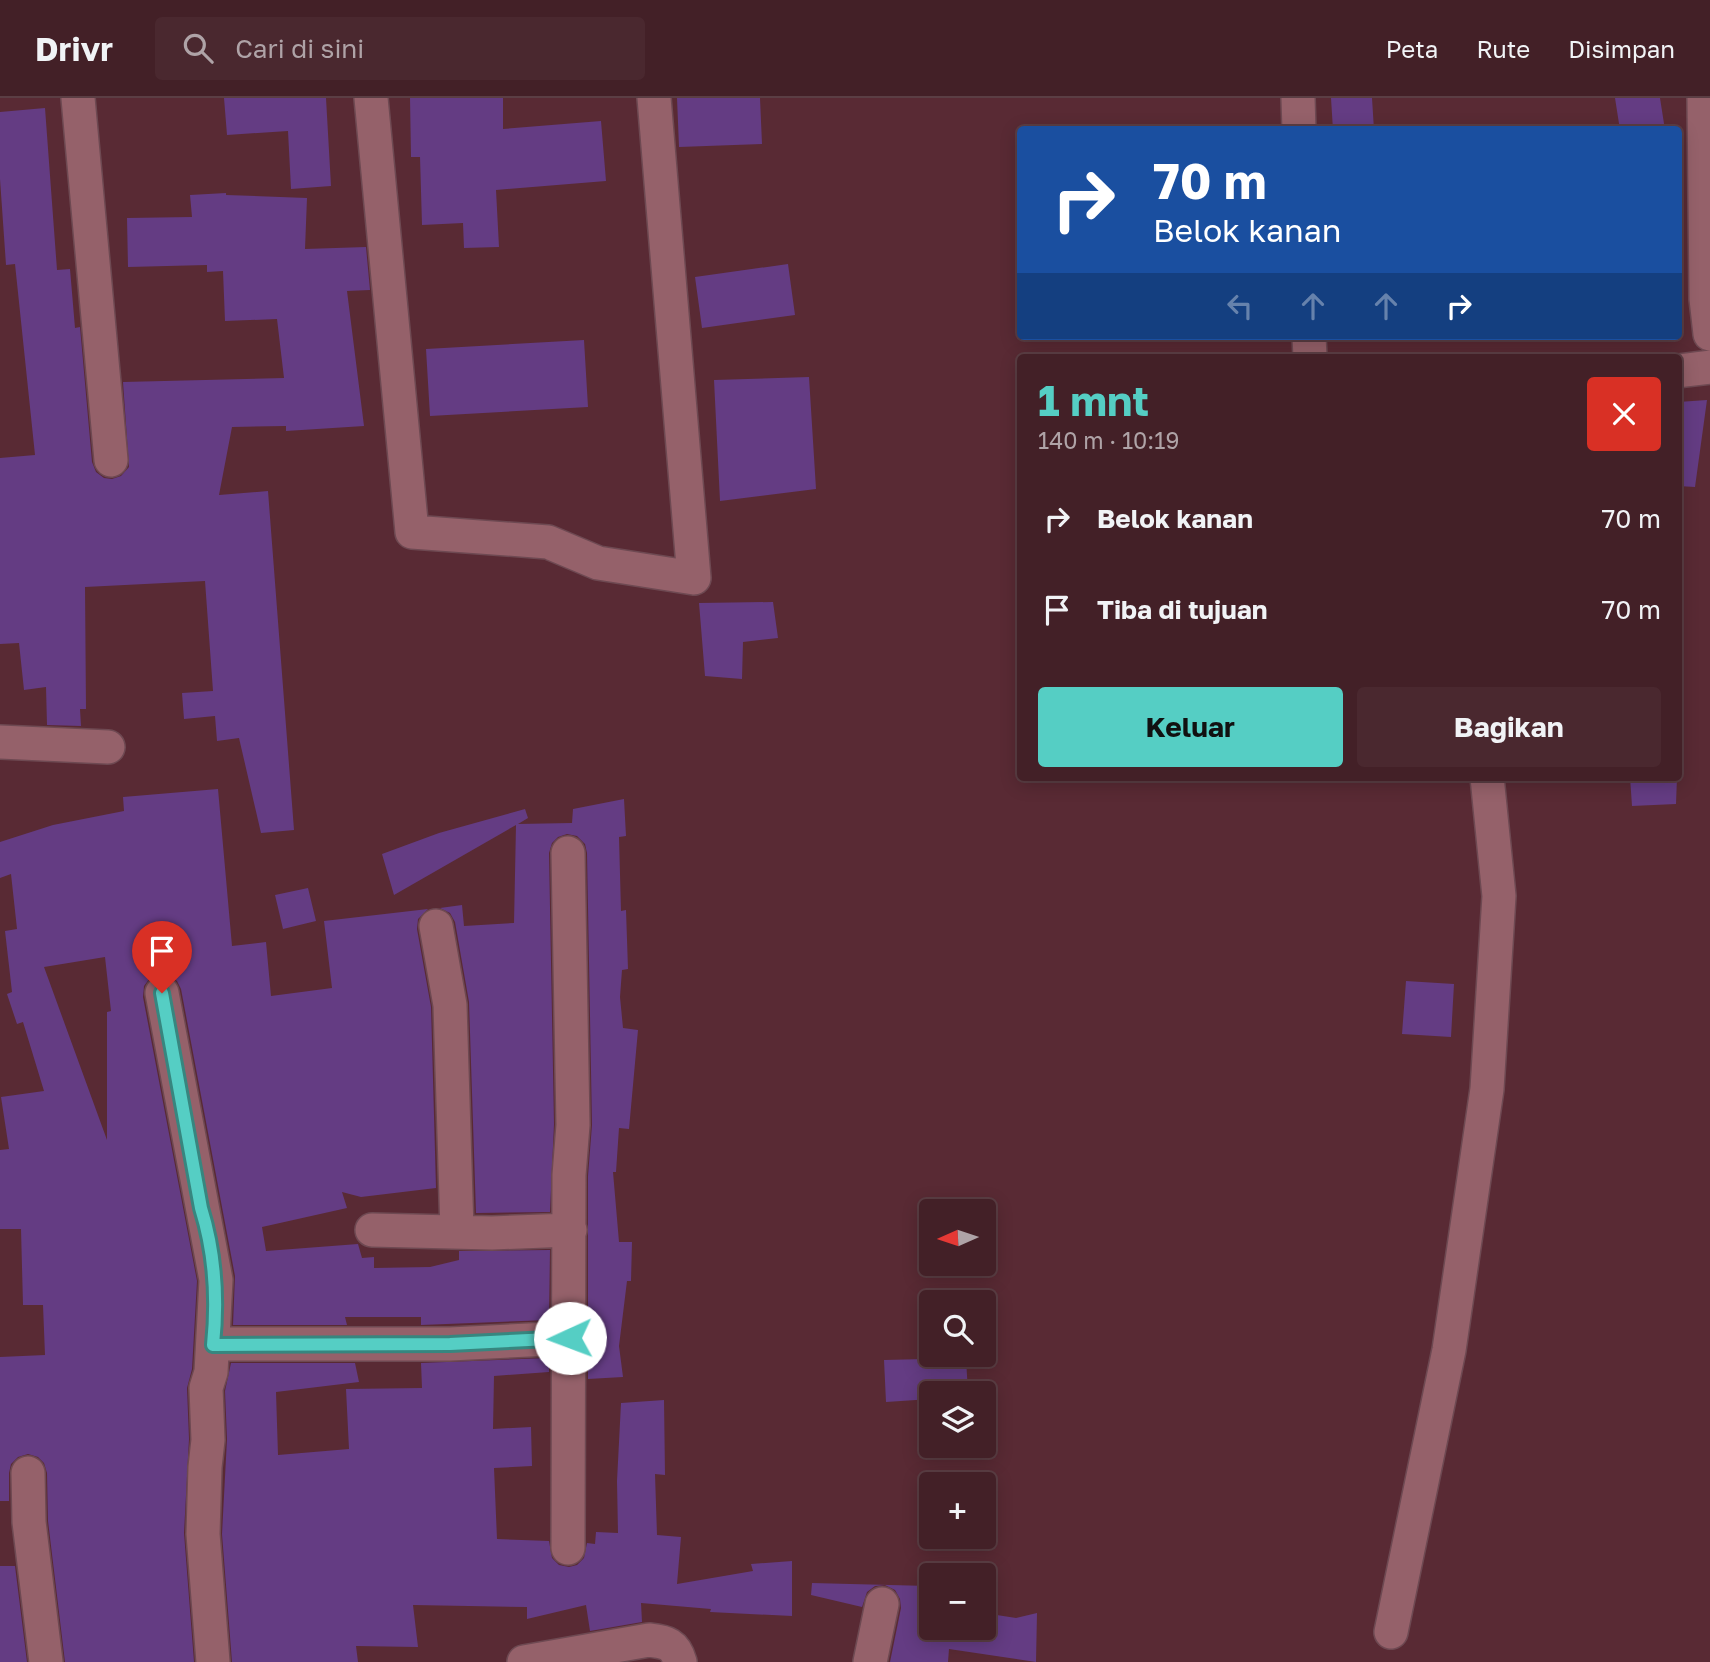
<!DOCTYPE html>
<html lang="id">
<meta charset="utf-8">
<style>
:root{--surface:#432027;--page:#4a282f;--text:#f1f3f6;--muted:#afa3a7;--line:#5b3e44;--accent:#55cec4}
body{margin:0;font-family:"Golos Text",sans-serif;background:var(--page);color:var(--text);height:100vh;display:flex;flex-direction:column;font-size:26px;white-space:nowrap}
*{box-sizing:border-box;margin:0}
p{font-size:23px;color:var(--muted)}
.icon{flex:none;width:38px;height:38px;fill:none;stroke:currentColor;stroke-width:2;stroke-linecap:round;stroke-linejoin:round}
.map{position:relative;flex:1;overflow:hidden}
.side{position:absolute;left:1017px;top:256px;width:665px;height:427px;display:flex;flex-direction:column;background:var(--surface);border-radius:7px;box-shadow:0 4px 18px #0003,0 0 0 2px var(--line)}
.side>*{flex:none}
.top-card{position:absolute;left:1017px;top:28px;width:665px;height:214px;border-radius:7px;box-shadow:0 4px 18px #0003,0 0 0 2px var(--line);background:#1a4fa0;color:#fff;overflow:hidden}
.needle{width:46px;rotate:267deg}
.controls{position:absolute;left:919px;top:1101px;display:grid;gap:14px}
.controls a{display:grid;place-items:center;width:77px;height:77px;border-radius:7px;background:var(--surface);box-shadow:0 4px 18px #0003,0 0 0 2px var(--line);font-size:35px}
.pin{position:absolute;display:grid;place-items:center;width:60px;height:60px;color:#fff;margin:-72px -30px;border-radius:50% 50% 50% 0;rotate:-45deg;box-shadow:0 0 7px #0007}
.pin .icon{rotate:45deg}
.me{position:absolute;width:77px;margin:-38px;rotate:268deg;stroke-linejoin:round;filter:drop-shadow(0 0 5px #0008)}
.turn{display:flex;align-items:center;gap:24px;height:147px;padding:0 21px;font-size:32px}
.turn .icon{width:91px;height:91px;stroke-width:2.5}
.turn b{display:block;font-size:49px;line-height:60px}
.lanes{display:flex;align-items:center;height:66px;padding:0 21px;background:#0003;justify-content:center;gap:35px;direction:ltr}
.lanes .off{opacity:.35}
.round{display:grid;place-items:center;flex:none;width:74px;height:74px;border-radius:7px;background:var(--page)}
.overview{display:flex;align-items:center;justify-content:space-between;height:119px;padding:0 21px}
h1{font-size:42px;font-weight:700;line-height:52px;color:var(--accent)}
.action{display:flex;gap:14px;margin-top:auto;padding:14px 21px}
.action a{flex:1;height:80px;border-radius:7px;background:var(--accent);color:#111;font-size:28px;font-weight:700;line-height:80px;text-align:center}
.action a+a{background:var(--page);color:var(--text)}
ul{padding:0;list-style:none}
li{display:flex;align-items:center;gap:21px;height:91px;padding:0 21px}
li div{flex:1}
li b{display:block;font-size:26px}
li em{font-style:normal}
header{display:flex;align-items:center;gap:42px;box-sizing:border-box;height:98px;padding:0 35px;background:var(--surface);border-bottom:2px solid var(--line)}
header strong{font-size:33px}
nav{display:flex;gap:38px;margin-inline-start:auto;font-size:24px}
.search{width:490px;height:63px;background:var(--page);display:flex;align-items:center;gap:18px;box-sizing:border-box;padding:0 24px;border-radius:7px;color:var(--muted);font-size:26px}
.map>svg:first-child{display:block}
</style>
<header>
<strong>Drivr</strong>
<div class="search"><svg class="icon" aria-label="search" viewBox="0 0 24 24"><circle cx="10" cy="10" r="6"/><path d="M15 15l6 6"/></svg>Cari di sini</div>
<nav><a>Peta</a><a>Rute</a><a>Disimpan</a></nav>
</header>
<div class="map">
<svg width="1710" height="1564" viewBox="0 0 1710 1564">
<rect width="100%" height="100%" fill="#592a34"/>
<path fill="#643c83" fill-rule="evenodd" d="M224,0H326L331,88L291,91L288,33L227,37Z
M410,0H503V31L601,23L606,83L496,92L499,149L464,150L463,125L422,127L420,59H411Z
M677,0H760L762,46L679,49Z
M1331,0H1372L1374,32H1333Z
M1615,0H1660L1665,32H1620Z
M45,10L57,172L70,171L75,230L80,229L92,364L96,374L104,380L112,381L121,378L129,369L123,284L284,280L277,221L225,223L223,173L207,174V167L128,169L127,120L192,119L190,97L226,95V97L307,100L305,151L366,149L370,192L347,193L364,328L286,333V328L232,329L219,397L268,393L294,732L261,735L239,640L217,643L215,618L184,621L182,595L213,593L205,483L85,489L86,611H80L81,628L47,627L46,589L24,592L19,545L0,546V360L35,357L15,166L6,167L0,81V14Z
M788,166L795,217L702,230L695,179Z
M584,242L588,309L430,318L426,251Z
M809,279L816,391L720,403L714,282Z
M1707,302L1695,389L1678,388V304Z
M773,504L778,540L743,544L742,581L705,578L699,505Z
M1630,679H1677L1676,706L1632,708Z
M218,691L232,848L266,844L271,898L332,890L324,823L428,811L418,821L417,831L431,909L436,1090L361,1099L342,1094L347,1110L262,1129L266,1153L358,1146L362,1160L374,1159V1170L430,1169L459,1162V1153L550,1152L549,1222L421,1227V1219H345L347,1227H233L235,1178L181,891L177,883L169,877L159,876L150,880L144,888L143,899L197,1183L192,1271L187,1290L189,1341L184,1435L194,1564H65L48,1423L47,1375L44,1365L38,1359L28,1356L18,1359L11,1366L9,1375V1403H0V1259L45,1257L43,1207H23L21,1131H0V1052L9,1051L1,999L44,993L23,924L17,926L7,896L12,894L5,833L17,831L11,776L0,780V744L53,727L124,713L123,699ZM105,859L111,913L107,914V1042L44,869Z
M624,701L626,738L619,739L621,813L626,812L628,871L622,872L620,899L623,930L638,932L629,1031L619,1030L616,1074H613L619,1144H632L631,1183H627L619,1248L623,1279L588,1281V1078L592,1027L587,755L585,746L577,738L567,736L558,739L552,745L549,755L554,1026L550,1114L476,1115L469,904L455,824L450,815L440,810L462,807L464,828L514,825L516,727L394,797L382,756L439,735L525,711L528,720L518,726L572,725L573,711Z
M308,790L316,823L283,831L275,797Z
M1406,883L1454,886L1451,939L1402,936Z
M549,1260V1274L494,1278L493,1331L531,1329L532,1368L494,1370L497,1441L549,1443L552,1460L559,1467L569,1469L577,1467L584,1460L587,1445L595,1446L596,1434L618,1435L617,1383L621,1305L664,1302L665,1377L655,1376L657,1437L681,1439L677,1486L753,1473L751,1466L792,1463V1518L710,1514L711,1511L641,1505L642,1524L590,1533L586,1507L527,1521V1509L413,1507L418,1549L356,1548L358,1564H232L222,1436L227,1341L225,1293L231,1265H355L359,1284L276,1294L278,1357L349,1351L346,1291L422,1290L421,1265Z
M966,1260L968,1295H931V1301L886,1304L884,1262Z
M0,1468H15L27,1564H0Z
M812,1485L929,1488L923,1530H984V1515L1016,1520L1037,1515L1036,1564L949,1551L948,1564H890L901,1510L900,1501L895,1492L885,1487L875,1488L867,1494L862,1509L811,1497Z"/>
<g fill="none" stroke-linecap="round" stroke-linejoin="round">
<defs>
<path id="minor" d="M78,0L111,362
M371,0L412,434L548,444L598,465L694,480L654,0
M1298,0L1299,32
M1704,0L1706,201L1710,236
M1309,238L1310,259
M1678,273L1710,269
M0,644L108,649
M568,755L573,1027L569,1077L568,1450
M436,828L450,907L457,1132
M162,895L216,1182L211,1274L206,1290L208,1342L205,1369L203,1436L213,1564
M372,1132L492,1135L570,1132
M213,1246H450L570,1240
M28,1375L29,1424L46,1564
M1391,1534L1449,1252L1487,991L1499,798L1487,679
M524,1564L649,1542C667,1544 675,1546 680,1564
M870,1564L882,1506"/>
</defs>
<use href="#minor" stroke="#6e4952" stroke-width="36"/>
<use href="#minor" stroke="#95616a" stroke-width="33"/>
</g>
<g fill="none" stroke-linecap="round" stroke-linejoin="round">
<defs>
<path id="route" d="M162,895L201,1110C215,1155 218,1199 213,1247L450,1246L570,1240"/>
</defs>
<use href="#route" stroke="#37867f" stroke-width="18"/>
<use href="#route" stroke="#55cec4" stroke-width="12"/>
</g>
</svg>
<div class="controls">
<a><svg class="needle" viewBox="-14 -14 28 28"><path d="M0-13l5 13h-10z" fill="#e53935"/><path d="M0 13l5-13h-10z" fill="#afa3a7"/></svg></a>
<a><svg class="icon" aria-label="search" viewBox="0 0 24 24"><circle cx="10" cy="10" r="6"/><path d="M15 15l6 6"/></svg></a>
<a><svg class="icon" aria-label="layers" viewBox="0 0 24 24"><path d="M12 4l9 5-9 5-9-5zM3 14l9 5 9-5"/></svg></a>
<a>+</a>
<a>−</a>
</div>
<div class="pin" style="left:162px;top:895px;background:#d93025"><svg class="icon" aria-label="arrive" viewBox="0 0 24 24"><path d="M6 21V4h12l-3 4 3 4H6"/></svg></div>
<svg class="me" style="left:570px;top:1240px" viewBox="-20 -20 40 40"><circle r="19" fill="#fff"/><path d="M0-13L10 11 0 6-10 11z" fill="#55cec4"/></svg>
<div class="top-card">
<div class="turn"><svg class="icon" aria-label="right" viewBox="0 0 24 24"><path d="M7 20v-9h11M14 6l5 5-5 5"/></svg><div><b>70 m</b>Belok kanan</div></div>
<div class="lanes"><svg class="icon off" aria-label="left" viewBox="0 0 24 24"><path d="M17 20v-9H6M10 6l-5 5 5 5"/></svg><svg class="icon off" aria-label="ahead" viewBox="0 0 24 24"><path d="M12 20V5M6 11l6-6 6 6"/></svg><svg class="icon off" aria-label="ahead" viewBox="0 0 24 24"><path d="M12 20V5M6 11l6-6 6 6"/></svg><svg class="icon" aria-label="right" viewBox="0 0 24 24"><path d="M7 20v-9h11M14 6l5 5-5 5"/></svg></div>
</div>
<section class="side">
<div class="overview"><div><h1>1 mnt</h1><p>140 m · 10:19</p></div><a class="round" style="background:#d93025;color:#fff"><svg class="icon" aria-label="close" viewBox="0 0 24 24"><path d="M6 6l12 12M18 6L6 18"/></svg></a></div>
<ul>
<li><svg class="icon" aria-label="right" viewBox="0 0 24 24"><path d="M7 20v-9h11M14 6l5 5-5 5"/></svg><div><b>Belok kanan</b></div><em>70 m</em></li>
<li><svg class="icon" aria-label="arrive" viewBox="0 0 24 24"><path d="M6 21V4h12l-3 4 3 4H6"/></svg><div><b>Tiba di tujuan</b></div><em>70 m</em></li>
</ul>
<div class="action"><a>Keluar</a><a>Bagikan</a></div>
</section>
</div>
